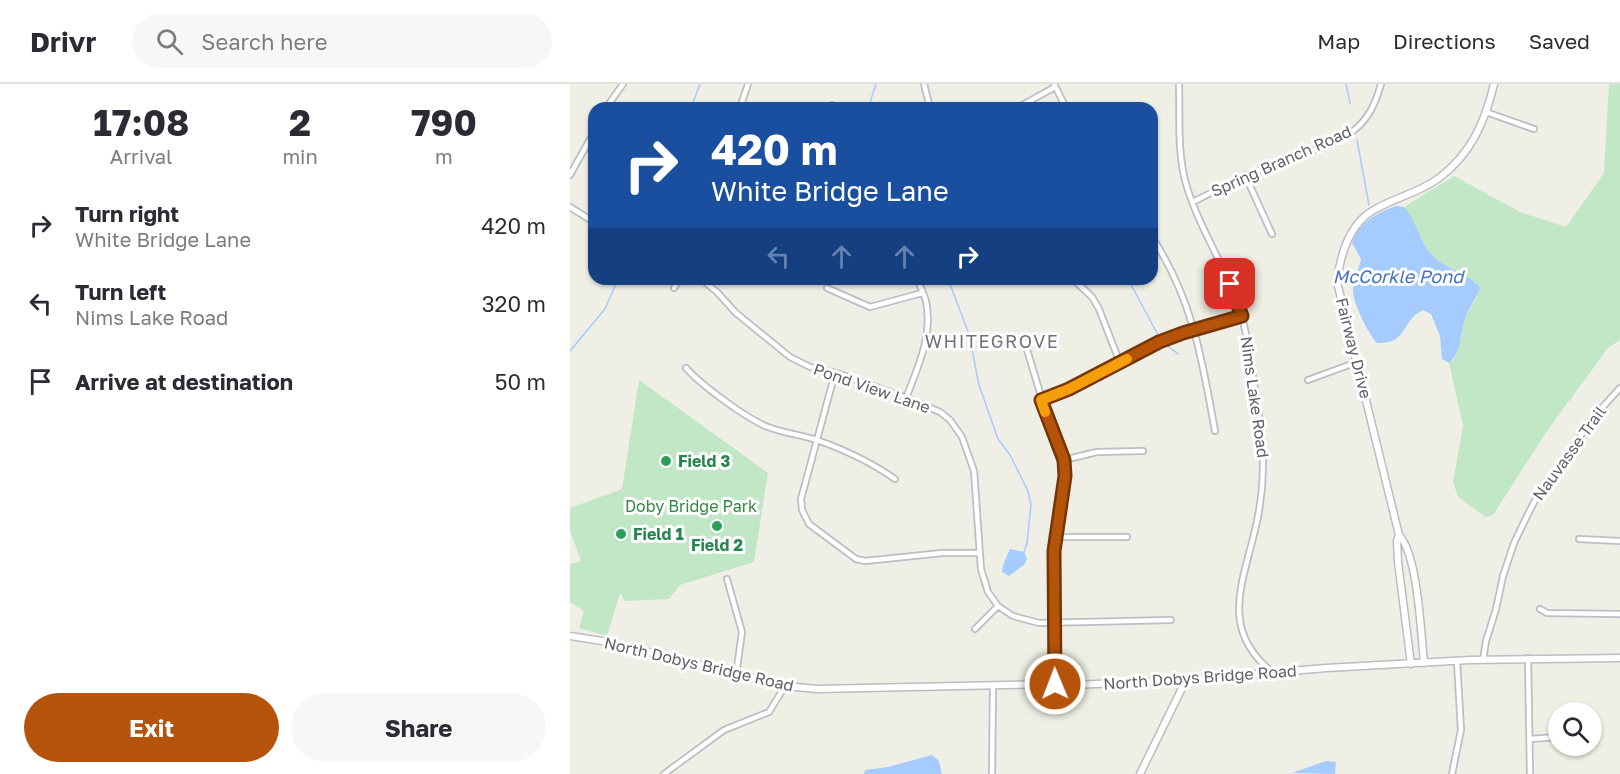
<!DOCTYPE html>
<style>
:root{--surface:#fff;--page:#f7f7f7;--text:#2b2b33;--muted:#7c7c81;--line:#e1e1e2;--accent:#b45309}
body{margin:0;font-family:"Golos Text",sans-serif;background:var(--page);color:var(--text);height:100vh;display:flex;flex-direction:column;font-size:22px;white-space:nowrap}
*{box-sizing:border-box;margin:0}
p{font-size:20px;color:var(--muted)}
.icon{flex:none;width:33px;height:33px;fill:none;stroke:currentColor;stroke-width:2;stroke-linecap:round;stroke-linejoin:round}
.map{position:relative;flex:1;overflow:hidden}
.panel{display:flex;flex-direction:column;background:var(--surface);width:570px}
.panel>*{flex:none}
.banner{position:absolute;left:18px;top:18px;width:570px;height:183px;border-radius:18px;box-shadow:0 2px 4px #0004;background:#1a4fa0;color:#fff;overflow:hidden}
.fabs{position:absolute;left:978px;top:618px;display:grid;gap:12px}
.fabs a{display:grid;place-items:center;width:54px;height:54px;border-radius:50%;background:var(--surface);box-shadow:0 2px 4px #0004;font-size:30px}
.pin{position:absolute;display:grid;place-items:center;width:51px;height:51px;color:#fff;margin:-26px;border-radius:12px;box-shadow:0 3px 9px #0006}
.me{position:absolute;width:66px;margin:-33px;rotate:359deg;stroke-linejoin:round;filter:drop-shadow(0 0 4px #0008)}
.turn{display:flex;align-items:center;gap:21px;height:126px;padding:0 24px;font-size:27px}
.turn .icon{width:78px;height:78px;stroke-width:2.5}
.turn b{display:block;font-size:42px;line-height:51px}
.lanes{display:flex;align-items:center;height:57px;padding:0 24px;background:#0003;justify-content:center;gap:30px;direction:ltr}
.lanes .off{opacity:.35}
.eta{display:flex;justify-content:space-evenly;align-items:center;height:102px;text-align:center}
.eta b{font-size:36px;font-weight:700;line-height:42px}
.cta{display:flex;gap:12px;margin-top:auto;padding:12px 24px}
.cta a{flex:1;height:69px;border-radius:36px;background:var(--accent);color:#fff;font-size:24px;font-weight:700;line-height:69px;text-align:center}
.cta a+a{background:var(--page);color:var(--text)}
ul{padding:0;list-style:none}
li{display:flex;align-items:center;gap:18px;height:78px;padding:0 24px}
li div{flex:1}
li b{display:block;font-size:22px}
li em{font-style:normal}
header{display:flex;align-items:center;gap:36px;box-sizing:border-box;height:84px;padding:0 30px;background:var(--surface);border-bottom:2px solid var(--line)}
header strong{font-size:28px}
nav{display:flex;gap:33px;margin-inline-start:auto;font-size:21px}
.search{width:420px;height:54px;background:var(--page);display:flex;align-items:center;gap:15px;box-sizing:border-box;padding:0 21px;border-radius:33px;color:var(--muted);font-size:22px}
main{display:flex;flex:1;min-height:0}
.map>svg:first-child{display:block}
</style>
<header>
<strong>Drivr</strong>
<div class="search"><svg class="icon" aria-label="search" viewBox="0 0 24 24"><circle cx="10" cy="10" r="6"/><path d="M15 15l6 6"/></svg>Search here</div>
<nav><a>Map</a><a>Directions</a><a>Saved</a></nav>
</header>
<main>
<section class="panel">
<div class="eta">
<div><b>17:08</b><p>Arrival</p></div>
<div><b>2</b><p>min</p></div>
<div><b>790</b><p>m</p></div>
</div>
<ul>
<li><svg class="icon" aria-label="right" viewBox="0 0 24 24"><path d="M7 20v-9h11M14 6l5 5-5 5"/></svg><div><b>Turn right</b><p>White Bridge Lane</p></div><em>420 m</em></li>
<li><svg class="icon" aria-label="left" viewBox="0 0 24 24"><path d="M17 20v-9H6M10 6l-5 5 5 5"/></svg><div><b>Turn left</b><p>Nims Lake Road</p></div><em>320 m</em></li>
<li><svg class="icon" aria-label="arrive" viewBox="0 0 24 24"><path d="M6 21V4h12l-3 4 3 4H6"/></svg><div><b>Arrive at destination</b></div><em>50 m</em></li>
</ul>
<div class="cta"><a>Exit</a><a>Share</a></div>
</section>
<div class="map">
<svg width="1050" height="690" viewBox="0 0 1050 690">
<rect width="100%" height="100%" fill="#f0efe5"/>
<path fill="#c1e7c7" d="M1039,0H1050V256L1038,264L977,347L923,431L916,433L888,413L883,398L893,342L879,279L884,275L892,253L893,238L907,213L906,198C886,189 865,180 854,160C846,147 843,134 834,123L884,92L950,128L996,143L1034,89Z
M69,296L198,389L184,478L110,501L99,515L55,517L50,509L37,552L9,544L14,527L0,518V480L11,477L0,447V424L52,405Z"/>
<path fill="#a6cbff" d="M826,122L834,123C847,137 849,158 863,172C876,186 901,190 910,204C906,215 899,224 895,235C890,249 892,269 879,279L872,275L870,252L861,230L853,226C830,237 839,260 807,259C799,251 783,219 783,207C783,197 789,185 791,175L782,159C787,140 808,128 826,122Z
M440,465L454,468L457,475L454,481L439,492L432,488L433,481Z
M362,671L369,677L372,690H294L295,686L318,683Z
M756,677L766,678L765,690L722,689Z"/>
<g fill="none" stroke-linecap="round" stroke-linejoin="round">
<path stroke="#a6cbff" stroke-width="1.5" d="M776,0L780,19
M121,24L130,0
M300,24L301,15L306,0
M787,56L799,121
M378,195L399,250L409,301L428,355L440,371L458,407L461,421L457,459L454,468
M558,195L588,251
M595,260L608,270
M0,267L35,225L48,195"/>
<defs>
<path id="street" d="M354,0L360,24
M484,0L496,24
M609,0C610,33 607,68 616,100C628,141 652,177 667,217C676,242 679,267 683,293C692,349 699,389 685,446C672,501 650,546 702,588
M36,24L53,0
M170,24L178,0
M259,24L262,21
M447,24L485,3
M916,28L964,45
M0,91L24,48
M675,91L702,150
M623,118C650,104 678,90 707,79C730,70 764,62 783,47C799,35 806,18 811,0
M0,123L19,135
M582,153C623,216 632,275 645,347
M131,195L147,208L166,229L220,273L240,283L270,290L342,316L370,328L380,336L392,353L404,387L411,485L418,508L428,522L443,532L469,539L601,536
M503,195L522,213L529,225L550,279
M104,204L110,195
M257,204L300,223L352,209
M455,259L480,342L494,376L495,392L484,467L485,600
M116,284C131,301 177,335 198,343C214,349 231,351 247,356C275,366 301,378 325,395
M265,289L231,415L232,426L239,440L286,475L295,477L372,469H409
M738,296L787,278
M336,314C348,283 363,251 356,217C354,210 350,202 347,195
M471,316C512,300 549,278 588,259C614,246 644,240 672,232
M494,376L527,368L573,367
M486,453H557
M1009,455L1050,457
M157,495L172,548L166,591
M970,525L977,529L1050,530
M405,545L428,522
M958,574L960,690
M913,576L916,557L926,525L933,492L944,459L959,428L972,403L994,377L1021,336L1050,304
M960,655L988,653
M94,690L154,646L199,628L215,602
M422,690L423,602
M882,690L891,646L887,577"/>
<path id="secondary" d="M829,451L827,457L828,478L841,580
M0,552L38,558L215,602L247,605L485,600L503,601L616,596L756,584L900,576L1050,574
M854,579C851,550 848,471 829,451L767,198C770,173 777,145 799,129C821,114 848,110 869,94C901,70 915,38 924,0
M570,690L616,596"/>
</defs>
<use href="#street" stroke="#bdbec4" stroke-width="8"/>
<use href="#secondary" stroke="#bbbdc3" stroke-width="9"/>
<use href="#street" stroke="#fff" stroke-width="4.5"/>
<use href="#secondary" stroke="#fff" stroke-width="6"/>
</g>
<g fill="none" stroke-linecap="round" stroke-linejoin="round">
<defs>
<path id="route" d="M485,600L484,467L495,392L494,376L471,316L499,305L589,258L613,249L672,232L660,200"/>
</defs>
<use href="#route" stroke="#753606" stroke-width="15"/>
<use href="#route" stroke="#b45309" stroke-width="10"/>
<path stroke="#f59e0b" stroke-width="10" d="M475,328L471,316L499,305L557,275"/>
</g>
<g fill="#2e9e5b" stroke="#fff" stroke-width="2">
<circle cx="96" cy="377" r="6"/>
<circle cx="147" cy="442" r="6"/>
<circle cx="51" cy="450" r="6"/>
</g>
<g text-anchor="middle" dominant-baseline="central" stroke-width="6" stroke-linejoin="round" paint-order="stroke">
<g font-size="16" fill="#5d6066" stroke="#fff">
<text transform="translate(711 77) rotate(-24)">Spring Branch Road</text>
<text transform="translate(784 264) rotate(76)">Fairway Drive</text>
<text transform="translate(302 304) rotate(19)">Pond View Lane</text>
<text transform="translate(685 313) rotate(82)">Nims Lake Road</text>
<text transform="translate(999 369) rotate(-54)">Nauvasse Trail</text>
<text transform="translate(129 580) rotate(13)">North Dobys Bridge Road</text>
<text transform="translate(630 593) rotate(-4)">North Dobys Bridge Road</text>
</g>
<g font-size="16" font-weight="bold" fill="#27864d" stroke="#fff" text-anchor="start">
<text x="108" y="377">Field 3</text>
<text x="63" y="450">Field 1</text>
<text x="147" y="461" text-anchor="middle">Field 2</text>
</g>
<g font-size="16" fill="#348643" stroke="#fff">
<text x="121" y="422">Doby Bridge Park</text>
</g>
<g font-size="18" font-style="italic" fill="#4571c6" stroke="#fff">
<text x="828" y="192">McCorkle Pond</text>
</g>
<g font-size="18" letter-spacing="1.5" fill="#6e7178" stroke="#fff">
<text x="422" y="257">WHITEGROVE</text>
</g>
</g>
</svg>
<div class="fabs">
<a><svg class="icon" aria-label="search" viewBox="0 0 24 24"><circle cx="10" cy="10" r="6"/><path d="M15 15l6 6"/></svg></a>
</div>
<div class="pin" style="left:660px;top:200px;background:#d93025"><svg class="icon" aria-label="arrive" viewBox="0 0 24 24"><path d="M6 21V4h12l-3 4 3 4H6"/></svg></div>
<svg class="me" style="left:485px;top:600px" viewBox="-20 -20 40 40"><circle r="17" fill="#b45309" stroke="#fff" stroke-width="3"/><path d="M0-11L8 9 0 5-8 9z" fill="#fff"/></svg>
<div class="banner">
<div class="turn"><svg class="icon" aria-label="right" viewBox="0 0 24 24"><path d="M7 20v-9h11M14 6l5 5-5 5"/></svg><div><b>420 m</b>White Bridge Lane</div></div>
<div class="lanes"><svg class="icon off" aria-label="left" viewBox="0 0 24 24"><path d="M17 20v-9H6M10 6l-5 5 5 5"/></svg><svg class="icon off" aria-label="ahead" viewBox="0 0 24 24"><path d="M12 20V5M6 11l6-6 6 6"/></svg><svg class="icon off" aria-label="ahead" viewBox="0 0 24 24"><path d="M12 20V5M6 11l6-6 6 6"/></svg><svg class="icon" aria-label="right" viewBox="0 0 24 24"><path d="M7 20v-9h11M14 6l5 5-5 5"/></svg></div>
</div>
</div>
</main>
